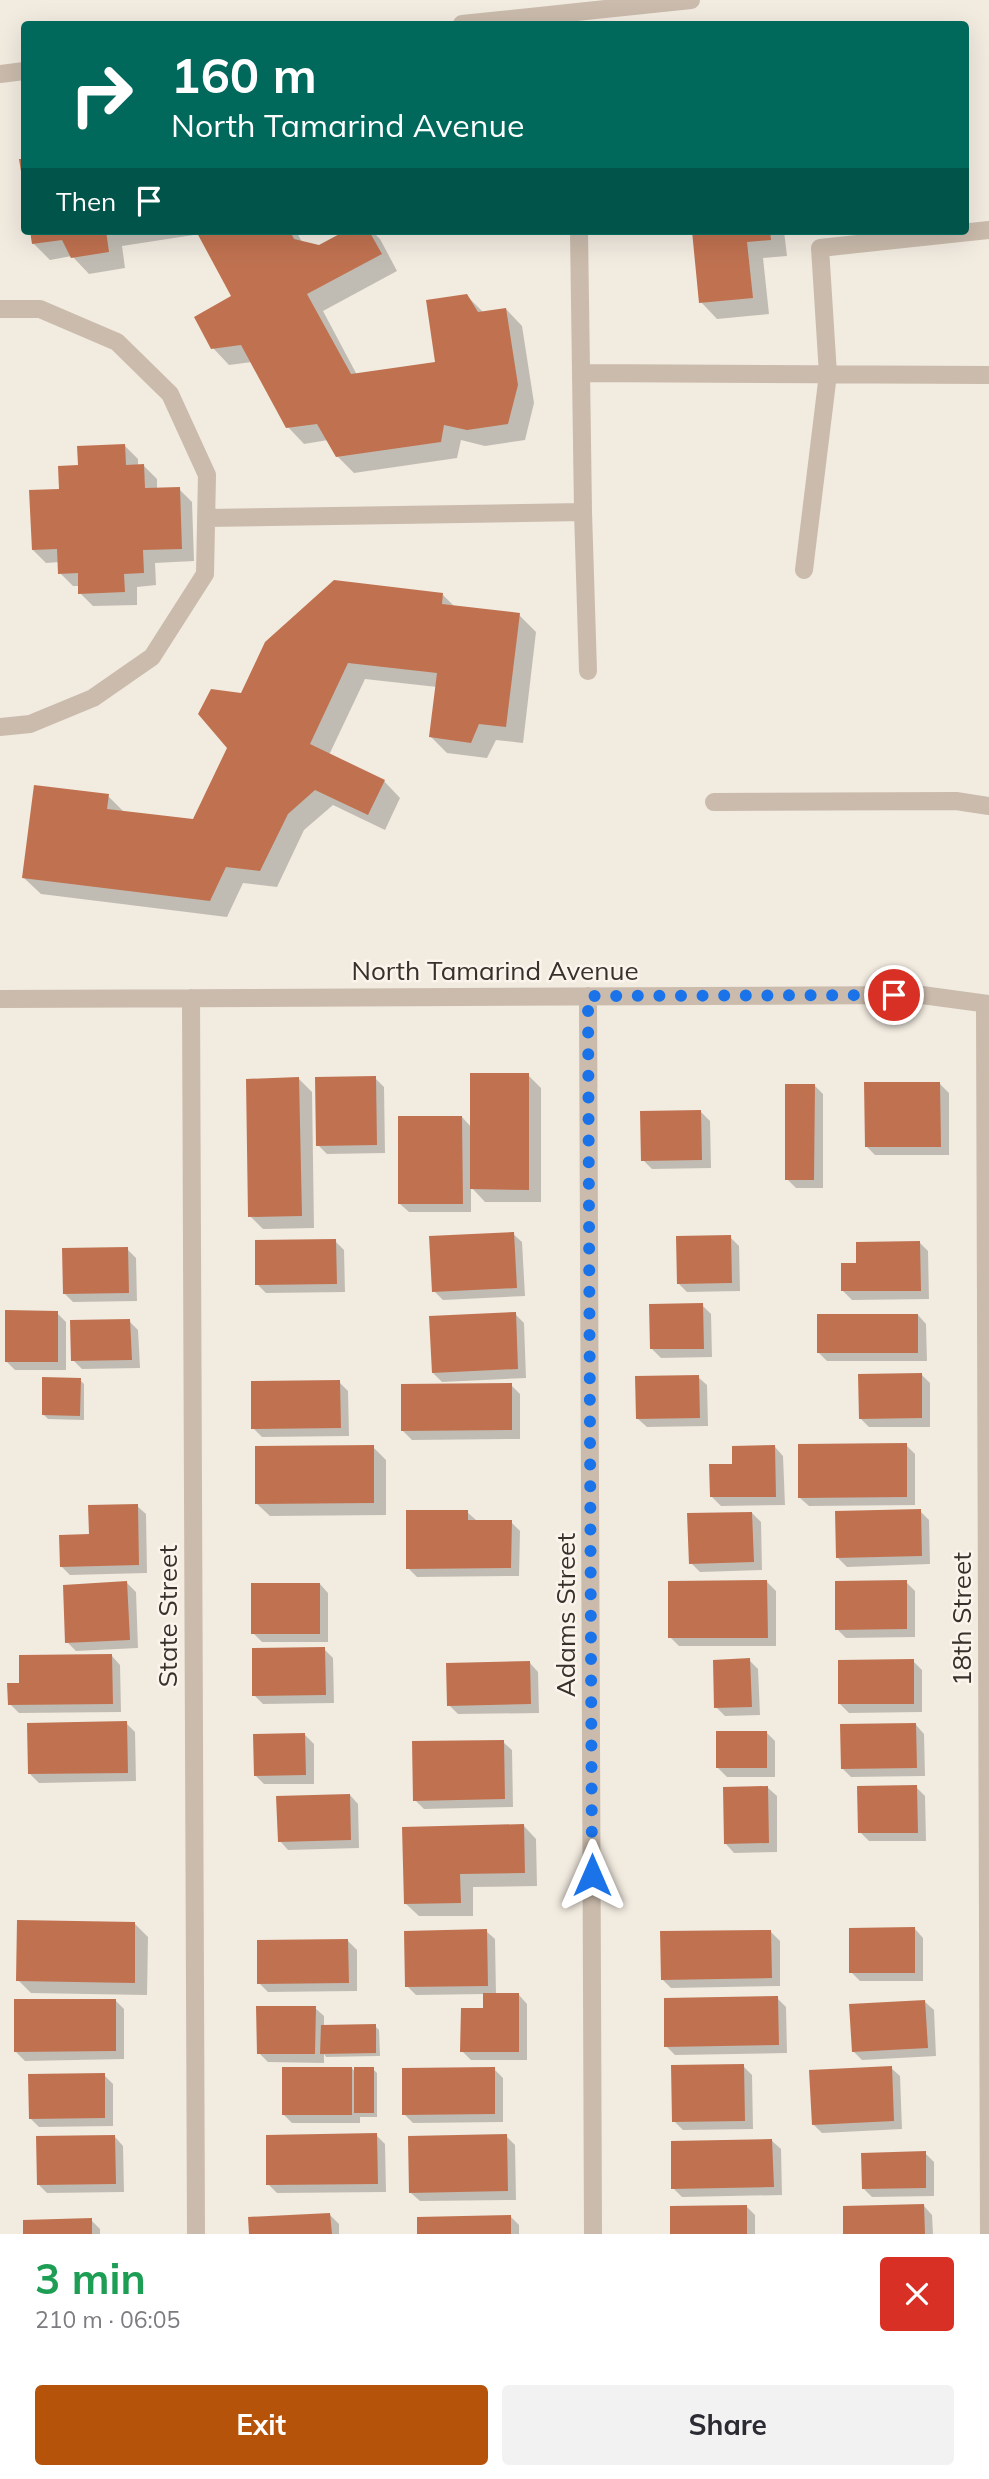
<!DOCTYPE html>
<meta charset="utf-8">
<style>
:root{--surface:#fff;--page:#f2f2f3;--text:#2b2b33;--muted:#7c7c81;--accent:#b45309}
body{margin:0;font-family:Mulish,sans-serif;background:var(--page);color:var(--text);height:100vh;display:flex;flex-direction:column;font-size:26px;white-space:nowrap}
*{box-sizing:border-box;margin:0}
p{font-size:23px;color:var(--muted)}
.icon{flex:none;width:38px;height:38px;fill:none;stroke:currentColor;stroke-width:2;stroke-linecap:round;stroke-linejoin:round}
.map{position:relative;height:2234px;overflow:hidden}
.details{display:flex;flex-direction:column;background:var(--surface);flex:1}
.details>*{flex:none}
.guide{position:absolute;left:21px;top:21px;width:948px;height:214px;border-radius:7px;box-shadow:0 7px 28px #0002;background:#00695c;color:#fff;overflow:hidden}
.pin{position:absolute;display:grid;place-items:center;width:60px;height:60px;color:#fff;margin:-30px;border:4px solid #fff;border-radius:50%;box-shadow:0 2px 7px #0007}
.me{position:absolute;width:77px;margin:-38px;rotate:0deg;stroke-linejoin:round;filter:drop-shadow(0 0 5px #0008)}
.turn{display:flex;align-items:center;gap:24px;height:147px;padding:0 35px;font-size:32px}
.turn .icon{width:91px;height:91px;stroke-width:2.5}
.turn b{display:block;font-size:49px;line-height:60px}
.then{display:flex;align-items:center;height:66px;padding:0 35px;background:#0003;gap:14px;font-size:26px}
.round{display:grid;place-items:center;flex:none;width:74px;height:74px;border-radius:7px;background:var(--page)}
.headline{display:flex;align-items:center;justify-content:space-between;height:119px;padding:0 35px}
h1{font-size:42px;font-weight:700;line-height:52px;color:#1e9e55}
.button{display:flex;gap:14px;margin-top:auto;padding:14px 35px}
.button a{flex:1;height:80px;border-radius:7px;background:var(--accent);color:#fff;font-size:28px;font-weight:700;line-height:80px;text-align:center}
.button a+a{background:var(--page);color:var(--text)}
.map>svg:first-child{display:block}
</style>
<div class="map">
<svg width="989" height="2234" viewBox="0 0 989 2234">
<rect width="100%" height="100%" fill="#f2ebe0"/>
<path fill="#0003" d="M32,231H296L302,242L320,247L348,231H372L380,239L397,271L323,311L357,375L437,363L467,296L484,313L506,309L522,326L534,403L525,440L485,446L461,440L457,458L354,473L337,456L328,440L304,444L288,427L252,362L229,365L213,348L234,296L200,234L122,246L125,268L89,274L72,256L50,260L33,243Z
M693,231H784L787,256L763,258L769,314L717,319L701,302Z
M125,446L138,459V466H144L157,479V490L179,489L192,502L194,561L155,563L156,585L137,587V605L93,606L80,593V586H73L60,573V562L46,563L33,550L61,491L79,467Z
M443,595L455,607L519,615L536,632L523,743L496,740L487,758L447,753L431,737L437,687L365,679L329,755L384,781L400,798L385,830L333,805L304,830L277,887L243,883L227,917L41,894L24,878L108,796L125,813L194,821L229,747L242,695Z
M528,1075L541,1088V1202H485L471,1187V1212H409L400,1204L462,1117L472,1128Z
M375,1078L384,1087L385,1153L327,1154L318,1145Z
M299,1079L312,1092L314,1228L263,1229L250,1216Z
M940,1084L949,1093V1155H875L867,1147Z
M814,1085L823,1094V1188H796L787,1179Z
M701,1112L710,1121L711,1168L652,1169L643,1160Z
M513,1234L522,1242L525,1296L443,1300L434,1291Z
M730,1237L739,1246L740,1291L687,1292L678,1283Z
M335,1241L344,1250L345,1292L266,1293L257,1284Z
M919,1242L928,1251L929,1299L852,1300L843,1291L857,1264Z
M127,1249L136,1258L137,1301L73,1302L64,1293Z
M702,1305L711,1314L712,1357L661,1358L652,1349Z
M57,1313L66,1322V1370H15L6,1361Z
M515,1314L524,1323L526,1378L442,1382L433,1373Z
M918,1315L926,1324L927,1361H827L818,1352Z
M129,1321L138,1330L140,1368L82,1369L73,1360Z
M921,1374L930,1383V1427H869L860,1418Z
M698,1377L707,1385L708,1426L647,1427L638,1419Z
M80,1380L84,1384V1420L48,1419L44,1415Z
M339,1382L348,1391L349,1436L262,1437L253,1428Z
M511,1385L520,1394V1439L412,1440L403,1431Z
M906,1445L915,1454V1505L809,1506L800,1498Z
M373,1447L386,1460V1515L270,1516L256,1503Z
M775,1447L783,1456L785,1505L721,1506L712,1497L734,1466Z
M137,1506L146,1514L147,1573L70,1575L61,1566L91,1536Z
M920,1511L929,1520L930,1564L847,1567L838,1558Z
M467,1512L476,1520L511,1522L520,1531L519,1576L417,1577L408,1568Z
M752,1513L761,1522L762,1570L700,1572L691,1563Z
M767,1582L776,1591V1646H679L670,1637Z
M906,1582L915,1591V1637L846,1638L837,1629Z
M127,1583L136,1592L138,1648L76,1651L67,1642Z
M320,1584L328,1593V1642H262L253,1633Z
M324,1649L333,1658L334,1703L263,1704L254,1695Z
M112,1656L120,1665L121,1712L19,1713L10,1704L21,1685Z
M749,1660L758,1669L760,1715L725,1716L716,1707Z
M913,1661L922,1670V1712L849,1713L840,1704Z
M530,1663L538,1672L539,1713L458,1714L449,1705Z
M126,1723L135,1732L136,1781L39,1783L30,1774Z
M916,1725L924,1734L925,1776L851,1777L842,1768Z
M766,1732L775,1741V1777H727L718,1768Z
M305,1735L314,1744V1784H264L255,1775Z
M503,1742L512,1750L513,1807L424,1809L415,1800Z
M916,1787L925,1796L926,1841H869L860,1832Z
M768,1788L777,1796V1852L734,1853L726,1844Z
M350,1795L358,1804L359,1848L288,1850L280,1841Z
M523,1825L536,1839L537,1886L473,1887V1916H419L405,1903Z
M135,1924L148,1937L147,1995L31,1993L18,1980Z
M915,1929L923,1938V1981H860L851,1972Z
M486,1931L495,1939L496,1995H519L527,2004V2060H471L462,2051L484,2010L485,1994L416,1995L407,1986Z
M771,1932L780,1941V1986L671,1988L662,1979Z
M348,1941L357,1950V1991L268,1992L259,1983Z
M777,1998L786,2007L787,2053L675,2055L666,2046Z
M115,2000L124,2009V2059L25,2061L16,2052Z
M925,2002L934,2010L936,2056L862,2060L853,2051Z
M315,2008L324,2016V2027L375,2026L379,2030L380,2056L326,2057L324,2054V2063L268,2062L259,2053Z
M743,2066L752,2075L753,2129L683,2130L674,2121Z
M352,2068L355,2072L373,2069L377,2073V2117H360V2123H292L283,2114Z
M891,2068L900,2076L902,2129L822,2133L813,2124Z
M494,2069L503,2078V2122L413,2123L404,2114Z
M104,2075L113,2084V2126L39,2127L30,2118Z
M376,2135L385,2144L386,2192L277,2193L268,2184Z
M506,2136L515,2145L516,2200L420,2201L411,2193Z
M115,2137L123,2146L124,2192L47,2193L38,2184Z
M772,2141L781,2149L782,2195L682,2197L673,2188Z
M925,2153L934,2162V2196L872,2197L863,2188Z
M746,2206L755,2215V2234H672Z
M924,2206L932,2215L933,2234H845Z
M330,2215L339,2224V2234H251Z
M510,2216L519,2225V2234H419Z
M91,2220L100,2229V2234H25Z"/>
<path fill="#c07250" d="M19,159H24V184H23Z
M30,231H106L109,252L71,258L62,240L32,244Z
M196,231H290L294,239L319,245L345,231H369L382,254L307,294L351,374L435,362L426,300L467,294L478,312L506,308L518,385L508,424L467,430L444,425L441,442L336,457L317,424L286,428L241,345L211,349L194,317L231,296Z
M692,231H770L771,240L747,242L753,298L699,303Z
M125,444L126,465L144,464L145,488L180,487L182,549L143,550L144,573L124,574L125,592L78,594V573L58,574L57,549L32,550L29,490L59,489L58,466L78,465L77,446Z
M334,580L443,593L442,604L520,613L506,727L479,724L471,743L429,737L437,673L348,663L310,744L385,780L368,815L315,790L288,814L260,871L226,867L210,901L22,878L34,785L109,794L107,809L193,819L227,748L198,714L211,689L241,693L265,642Z
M470,1073H529V1190L470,1189Z
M376,1076L377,1145L316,1146L315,1077Z
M299,1077L302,1216L248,1217L246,1079Z
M864,1082H940L941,1147H865Z
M785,1084H815L814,1180H785Z
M701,1110L702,1160L641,1161L640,1111Z
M398,1116H462L463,1204H398Z
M514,1232L517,1288L432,1292L429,1236Z
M731,1235L732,1283L677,1284L676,1236Z
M336,1239L337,1284L255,1285V1240Z
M920,1241L921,1291H841V1263H856V1242Z
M128,1247L129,1293L63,1294L62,1248Z
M703,1303L704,1349H650L649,1304Z
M5,1310L58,1311V1362H5Z
M516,1312L518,1369L432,1373L429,1316Z
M817,1314H918V1353H817Z
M130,1319L132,1360L71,1361L70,1320Z
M922,1373V1418L859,1419L858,1374Z
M699,1375L700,1418L636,1419L635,1376Z
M42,1377L81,1378L80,1416L42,1415Z
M340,1380L341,1428L251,1429V1381Z
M512,1383V1430L401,1431V1384Z
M907,1443V1497L798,1498V1444Z
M374,1445V1503L255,1504V1446Z
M775,1445L776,1497H710L709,1464H732V1446Z
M138,1504L139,1565L60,1567L59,1535L89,1534L88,1505Z
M921,1509L922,1556L836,1558L835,1511Z
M406,1510H468V1520H512L511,1568L406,1569Z
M752,1512L754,1562L689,1564L687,1513Z
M767,1580L768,1638H668V1581Z
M907,1580V1629L835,1630V1581Z
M127,1581L130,1640L65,1643L63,1585Z
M251,1583H320V1634H251Z
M325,1647L326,1695L252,1696V1648Z
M112,1654L113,1704L8,1705L7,1683H19V1655Z
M750,1658L752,1707L714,1708L713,1660Z
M914,1659V1704H838V1660Z
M530,1661L531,1704L447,1706L446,1663Z
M127,1721L128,1773L28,1774L27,1723Z
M916,1723L917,1768L841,1769L840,1724Z
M716,1731H767V1768H716Z
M305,1733L306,1775L254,1776L253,1734Z
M504,1740L505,1799L413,1801L412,1741Z
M917,1785L918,1833H858L857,1786Z
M768,1786L769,1843L724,1844L723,1787Z
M350,1794L351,1840L278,1842L276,1796Z
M524,1824L525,1873L460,1874L461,1903L404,1904L402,1827Z
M17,1920L135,1922V1983L16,1981Z
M915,1927V1973H849V1928Z
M487,1929L488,1986L405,1987L404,1931Z
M771,1930L772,1978L661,1980L660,1931Z
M348,1939L349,1983L257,1984V1940Z
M483,1993H519V2052H460L461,2008H483Z
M778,1996L779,2045L664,2047V1998Z
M14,1999H116V2051L14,2052Z
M925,2000L928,2048L852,2052L849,2004Z
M256,2006H316L315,2054H257Z
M376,2024V2053L320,2054L321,2025Z
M744,2064L745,2121L672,2122L671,2065Z
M892,2066L894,2121L812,2125L809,2070Z
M282,2067H352V2115H282Z
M354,2067H374V2113H354Z
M495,2067V2114L402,2115V2068Z
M105,2073V2118L29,2119L28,2074Z
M377,2133L378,2184L266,2185V2135Z
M507,2134L508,2191L409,2193L408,2136Z
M115,2135L116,2184L37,2185L36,2136Z
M772,2139L774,2187L671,2189V2141Z
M926,2151V2188L862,2189L861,2153Z
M924,2204L925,2234H843V2206Z
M747,2205V2234H670V2206Z
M330,2213L332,2234H249L248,2217Z
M511,2215V2234H417V2217Z
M92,2218V2234H23V2220Z"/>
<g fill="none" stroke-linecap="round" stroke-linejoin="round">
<path stroke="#cabbac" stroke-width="18" d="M462,24L691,0
M0,74L24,71
M0,309H40L117,342L170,394L207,475L205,574L152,657L93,698L30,724L0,727
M581,373L989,375
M583,512L588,671
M206,518L583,512L579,231
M804,570L828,374L820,248L989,230
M714,802L956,801L989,806
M588,996L593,2234
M191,998L196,2234
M0,999L922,995L989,1004
M985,1004L989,2234"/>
</g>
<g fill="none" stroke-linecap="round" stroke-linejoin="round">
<path stroke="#1a73e8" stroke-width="12" stroke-dasharray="0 21.6" d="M592,1875L588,996L894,995"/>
</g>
<g text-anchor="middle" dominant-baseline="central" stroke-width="5" stroke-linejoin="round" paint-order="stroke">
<g font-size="26" fill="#38302b" stroke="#faf4ec">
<text x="495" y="970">North Tamarind Avenue</text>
<text transform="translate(565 1615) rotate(-90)">Adams Street</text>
<text transform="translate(167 1616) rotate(-90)">State Street</text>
<text transform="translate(961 1619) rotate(-90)">18th Street</text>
</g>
</g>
</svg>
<div class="pin" style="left:894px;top:995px;background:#d93025"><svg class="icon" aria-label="arrive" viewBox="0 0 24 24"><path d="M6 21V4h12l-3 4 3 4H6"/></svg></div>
<svg class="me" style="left:592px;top:1875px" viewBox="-20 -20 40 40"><path d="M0-17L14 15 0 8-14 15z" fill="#1a73e8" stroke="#fff" stroke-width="4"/></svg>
<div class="guide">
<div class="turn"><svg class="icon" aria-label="right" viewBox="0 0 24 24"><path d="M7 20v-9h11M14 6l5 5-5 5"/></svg><div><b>160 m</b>North Tamarind Avenue</div></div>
<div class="then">Then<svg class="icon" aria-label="arrive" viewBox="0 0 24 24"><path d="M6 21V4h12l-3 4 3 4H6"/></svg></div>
</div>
</div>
<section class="details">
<div class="headline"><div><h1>3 min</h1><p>210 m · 06:05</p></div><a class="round" style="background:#d93025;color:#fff"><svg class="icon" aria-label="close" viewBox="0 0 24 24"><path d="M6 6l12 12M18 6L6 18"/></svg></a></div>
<div class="button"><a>Exit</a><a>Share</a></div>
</section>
